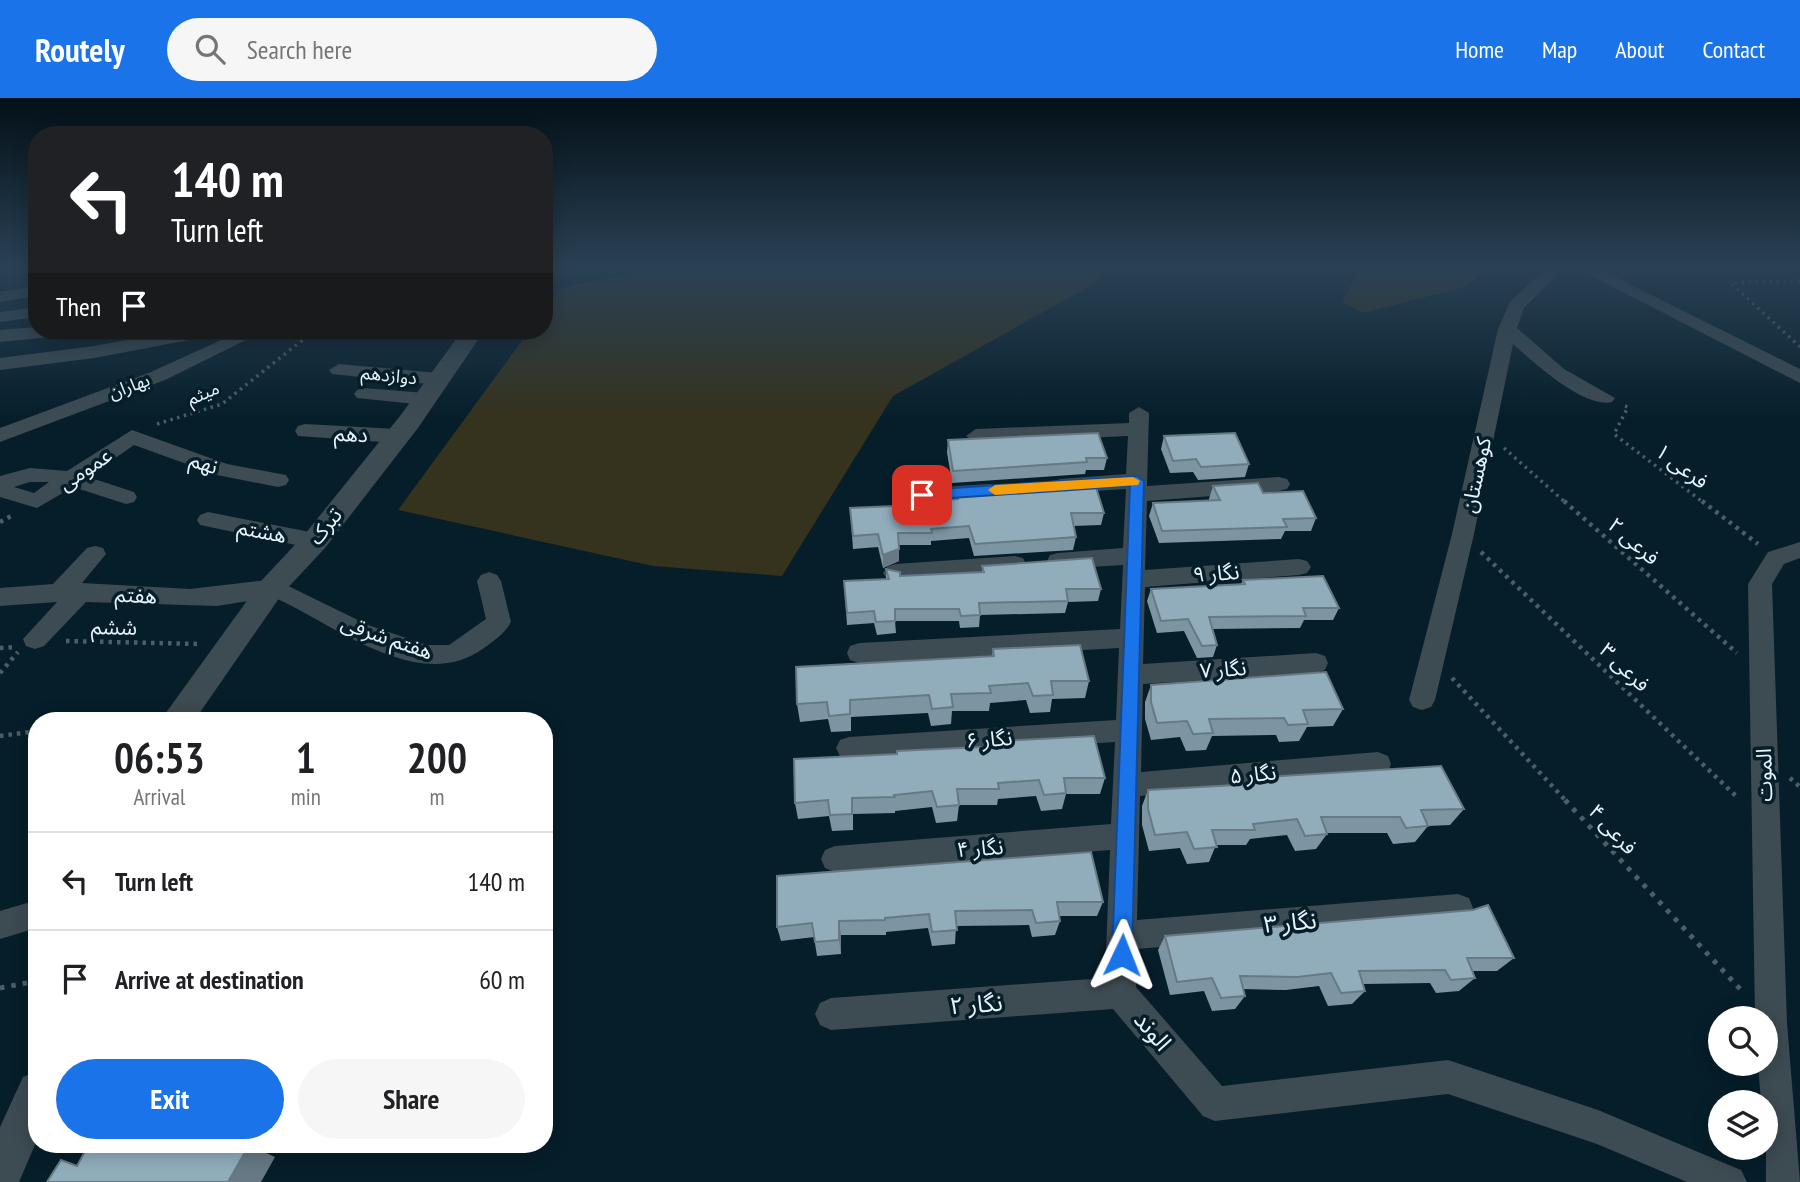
<!DOCTYPE html>
<meta charset="utf-8">
<style>
:root{--surface:#fff;--page:#f6f6f6;--text:#202124;--muted:#757577;--line:#e0e0e0;--accent:#1a73e8}
body{margin:0;font-family:"PT Sans Narrow","Noto Sans Arabic",sans-serif;background:var(--page);color:var(--text);height:100vh;display:flex;flex-direction:column;font-size:26px;white-space:nowrap}
*{box-sizing:border-box;margin:0}
p{font-size:23px;color:var(--muted)}
.icon{flex:none;width:38px;height:38px;fill:none;stroke:currentColor;stroke-width:2;stroke-linecap:round;stroke-linejoin:round}
.map{position:relative;flex:1;overflow:hidden}
.side{position:absolute;left:28px;top:614px;width:525px;height:441px;display:flex;flex-direction:column;background:var(--surface);border-radius:28px;box-shadow:0 4px 18px #0003}
.side>*{flex:none}
.guide{position:absolute;left:28px;top:28px;width:525px;height:214px;border-radius:28px;box-shadow:0 4px 18px #0003;background:#202124;color:#fff;overflow:hidden}
.controls{position:absolute;left:1708px;top:908px;display:grid;gap:14px}
.controls a{display:grid;place-items:center;width:70px;height:70px;border-radius:50%;background:var(--surface);box-shadow:0 4px 18px #0003;font-size:35px}
.pin{position:absolute;display:grid;place-items:center;width:60px;height:60px;color:#fff;margin:-30px;border-radius:14px;box-shadow:0 4px 10px #0006}
.me{position:absolute;width:77px;margin:-38px;rotate:2deg;stroke-linejoin:round;filter:drop-shadow(0 0 5px #0008)}
.turn{display:flex;align-items:center;gap:24px;height:147px;padding:0 28px;font-size:32px}
.turn .icon{width:91px;height:91px;stroke-width:2.5}
.turn b{display:block;font-size:49px;line-height:60px}
.then{display:flex;align-items:center;height:66px;padding:0 28px;background:#0003;gap:14px;font-size:26px}
.eta{display:flex;justify-content:space-evenly;align-items:center;height:119px;text-align:center}
.eta b{font-size:42px;font-weight:800;line-height:49px}
.cta{display:flex;gap:14px;margin-top:auto;padding:14px 28px}
.cta a{flex:1;height:80px;border-radius:42px;background:var(--accent);color:#fff;font-size:28px;font-weight:800;line-height:80px;text-align:center}
.cta a+a{background:var(--page);color:var(--text)}
ul{padding:0;list-style:none}
li{display:flex;align-items:center;gap:21px;height:98px;padding:0 28px;border-top:2px solid var(--line)}
li div{flex:1}
li b{display:block;font-size:26px}
li em{font-style:normal}
header{display:flex;align-items:center;gap:42px;box-sizing:border-box;height:98px;padding:0 35px;background:var(--accent);color:#fff}
header strong{font-size:33px}
nav{display:flex;gap:38px;margin-inline-start:auto;font-size:24px}
.search{width:490px;height:63px;background:var(--page);display:flex;align-items:center;gap:18px;box-sizing:border-box;padding:0 24px;border-radius:38px;color:var(--muted);font-size:26px}
.map>svg:first-child{display:block}
</style>
<header>
<strong>Routely</strong>
<div class="search"><svg class="icon" aria-label="search" viewBox="0 0 24 24"><circle cx="10" cy="10" r="6"/><path d="M15 15l6 6"/></svg>Search here</div>
<nav><a>Home</a><a>Map</a><a>About</a><a>Contact</a></nav>
</header>
<div class="map">
<svg width="1800" height="1084" viewBox="0 0 1800 1084">
<rect width="100%" height="100%" fill="#061e2a"/>
<path fill="#35321d" d="M667,169H1108L1097,184L893,298L782,478L653,468L398,412L529,233H544V212L560,190Z
M1361,169H1491L1465,189L1363,215L1342,204Z"/>
<g fill="none" stroke-linecap="round" stroke-linejoin="round">
<path stroke="#4a5f69" stroke-width="3.5" stroke-dasharray="2.5 4.5" stroke-linecap="butt" d="M1800,183L1731,185L1800,249
M1625,308L1628,309L1614,336L1704,405
M157,326L222,306L305,240L303,233
M1504,350L1566,405"/>
<path stroke="#4a5f69" stroke-width="4.5" stroke-dasharray="3.5 5" stroke-linecap="butt" d="M1564,403L1737,555
M1702,403L1758,446
M0,424L15,416
M1481,454L1738,700
M66,543L201,546
M0,550L14,549
M0,575L18,554
M1452,580L1567,704
M112,623L150,619
M0,638L37,633
M1790,680L1800,689
M30,695L37,683"/>
<path stroke="#4a5f69" stroke-width="5" stroke-dasharray="4.5 7" stroke-linecap="butt" d="M1565,702L1741,892
M0,890L37,883"/>
<path fill="#3d4b52" fill-rule="evenodd" d="M1547,169H1565L1524,210L1517,230L1564,271L1615,300L1612,304C1584,311 1533,264 1513,246L1474,436L1435,602L1431,609L1422,612L1413,609L1409,602L1452,436L1498,231L1510,204Z
M1574,169H1595L1800,271V285Z
M37,188V198L0,204V194Z
M37,209V219L0,224V214Z
M37,229V233H60L51,239L0,244V232Z
M177,233H214L205,239L94,260L0,272V260L94,248Z
M241,233H264L165,282L0,344V330L151,274Z
M339,266L438,275L448,281L438,287L332,276L329,272Z
M364,290L425,295L435,301L425,307L357,300L354,296L357,292Z
M1139,309L1149,315L1147,388L1279,379L1287,381L1290,386L1287,391L1279,393L1147,403L1145,472L1299,461L1307,463L1311,469L1307,475L1299,477L1145,489L1143,566L1316,555L1325,558L1328,565L1325,572L1316,575L1143,586L1141,674L1378,654L1388,658L1391,666L1388,674L1378,678L1140,698L1137,822L1458,796L1469,800L1473,810L1469,820L1458,824L1137,851L1136,889L1222,988L1448,962L1598,1012L1741,1072L1747,1084H1687L1597,1046L1448,996L1215,1023L1203,1018L1113,911L831,932L820,927L815,916L820,905L831,900L1105,880L1110,752L835,774L825,770L821,761L825,752L835,748L1111,726L1115,644L849,661L840,658L836,650L840,642L849,639L1116,622L1119,550L859,565L850,562L847,555L850,548L859,545L1120,531L1123,467L1058,471L1050,469L1047,463L1050,457L1058,455L1123,450L1126,391L1061,395L1053,393L1050,388L1053,383L1061,381L1126,376L1128,338L976,345L966,338L976,331L1129,325V315Z
M305,326L397,331L407,338L397,345L298,338L295,333L298,328Z
M132,332L227,366L286,377L289,382L286,387L278,389L217,377L134,347L88,379L134,394L137,399L134,404L126,406L73,389L37,410L0,399V378L30,370L67,373ZM30,384H49L34,395L14,389Z
M989,386L997,388L1000,393L997,398L922,404L914,402L911,397L914,392L922,390Z
M208,414L315,435L323,437L326,443L323,449L315,451L200,427L197,422L200,417Z
M1800,444V460L1784,466L1772,486L1787,925L1800,1084H1766V1004H1761L1758,966H1766V920H1755L1748,486L1768,454Z
M95,448L103,450L106,456L82,485L190,491L274,481L368,527L427,547H449L486,521L477,483L481,477L489,474L497,477L501,483L511,524C505,535 494,543 484,550C419,598 333,525 273,499L217,508L86,504L44,548L35,551L26,548L23,541L57,504L0,508V490L53,486L87,450Z
M1015,458L1023,460L1026,466L1023,472L1015,474L895,484L887,481L883,475L887,469L895,466Z
M37,802V830L0,841V813Z"/>
<path fill="#3d4b52" fill-rule="evenodd" d="M544,169L557,170L560,174L544,183Z
M462,233H484L418,330L325,450L282,496L194,623H160L262,482L305,436L400,318Z
M37,973V1042L19,1084H0V1029L23,979Z"/>
</g>
<path fill="#7d95a2" d="M1164,338L1249,366L1245,379L1198,382L1193,374L1170,375L1161,351Z
M948,342L1107,360L1104,372H1086L1085,376L952,385L947,354Z
M1213,388L1263,395L1316,420L1311,433H1285L1281,441L1159,445L1149,418L1153,405L1209,402V401Z
M957,392L1104,415L1101,427L1073,428L1076,439L1073,452L974,458L969,440L931,443V447H899V463L883,470L878,449L853,451L850,410L939,406L940,402L956,401Z
M982,468L1101,491L1098,503L1068,504L1065,515L980,517L979,529L960,530L959,523H895L896,535L877,537L874,525L847,527L844,483L886,481V471L900,478L982,474Z
M1243,482L1339,510L1333,522H1304L1300,530L1213,531L1217,547L1213,559L1197,560L1184,533L1157,535L1147,503L1151,491L1241,486Z
M993,551L1089,583L1085,600L1052,601L1050,614L1030,615L1026,602L990,605L989,613H952L951,626L931,628L928,615L851,619V633L831,634L828,621L800,624L797,606L992,558Z
M1151,587L1343,611L1333,628L1307,629L1299,643L1279,644L1276,637L1212,638L1206,652L1186,653L1180,639L1151,642L1145,621V604Z
M1001,643L1105,680L1100,696H1066L1062,711L1041,713L1036,698L998,701L997,707H959L957,723L936,725L932,709L895,713V715L853,716V732L832,733L829,718L798,721L795,705L897,656L1000,648Z
M1250,680L1464,711L1450,727L1428,728L1415,744L1393,746L1387,735H1327V736L1316,751L1295,753L1287,737L1250,741L1246,747H1216L1209,764L1187,766L1180,750L1149,753L1142,727V708L1148,692L1246,686Z
M777,778L1103,804L1097,818H1059L1060,823L1055,837L1032,839L1029,827L956,828L955,846L932,848L928,830L886,834V837H841V856L817,858L814,839L781,843L777,829Z
M1165,838L1514,860L1497,873H1473L1475,880L1459,893L1436,895L1430,885L1363,886L1365,893L1352,906L1328,908L1319,888L1286,892L1243,891L1245,898L1235,911L1212,913L1204,893L1170,897L1158,852Z"/>
<path fill="#667984" d="M899,451V463L883,470V457Z
M839,823L841,837V856L839,842Z
M249,1047L275,1059L261,1084H228Z"/>
<path fill="#91adbc" stroke="#667984" stroke-width="2" d="M1098,335L1107,360H1086L1087,364L953,373L948,342Z
M1235,335L1249,366L1201,369L1196,361L1173,363L1164,338Z
M1094,383L1104,415H1071L1076,439L975,446L969,428L931,431L932,435H898L899,451L883,457L878,436L853,438L850,410L940,406V402L958,401L957,392Z
M1258,385L1263,395L1303,393L1316,420L1283,421L1287,429L1162,433L1153,405L1220,402L1213,388Z
M1092,460L1101,491H1066L1068,503L979,505L980,517L961,518L959,511H895V523L876,524L874,513L847,515L844,483L889,481L886,471L900,474V478L984,474L982,468Z
M1323,478L1339,510H1303L1306,518L1209,519L1217,547L1202,548L1188,521L1161,523L1151,491L1245,486L1243,482Z
M1080,547L1089,583H1051L1053,597L1033,598L1028,585L989,588L991,595L951,596L953,609L932,611L929,597L850,602V616L829,618L827,604L797,606L796,569L994,558L993,551Z
M1326,574L1343,611L1303,612L1308,626L1288,627L1284,620L1209,621L1213,635L1193,636L1187,623L1157,625L1151,604V587Z
M1094,638L1105,680H1064L1066,695L1044,697L1039,682L998,685L999,691H957L959,707L937,709L932,693L894,697L895,699L852,700V716L830,717L828,702L795,705L794,661L897,656V653L1002,648L1001,643Z
M1441,668L1464,711L1421,712L1428,728L1406,730L1400,719H1321L1327,736L1305,738L1297,721L1253,726L1255,732H1212L1217,749L1194,751L1187,734L1155,737L1148,711V692L1252,686L1250,680Z
M1091,754L1103,804H1057L1060,823L1036,825L1032,812L955,813L957,832L932,834L929,816L885,820V822L839,823V842L815,844L812,825L777,829V778Z
M1488,807L1514,860H1467L1475,880L1451,882L1445,872L1359,873L1365,893L1341,895L1331,875L1297,879L1240,878L1245,898L1221,900L1212,880L1177,884L1165,838L1473,812Z
M89,1046H247L249,1047L228,1084H47L61,1062L77,1068Z"/>
<linearGradient id="sky" x2="0" y2="1"><stop stop-color="#031017"/><stop offset="0.53" stop-color="#2a4155"/><stop offset="1" stop-color="#2a4155" stop-opacity="0"/></linearGradient>
<rect width="1800" height="321" fill="url(#sky)"/>
<path fill="#1a73e8" stroke="#114b97" stroke-width="2" d="M1137,378L1144,383L1132,857L1129,864L1122,867L1115,864L1112,857L1130,388L922,402L915,397L922,392Z"/>
<path fill="#f59e0b" d="M1133,379L1140,383L1138,387L995,397L988,392L995,387Z"/>
<g text-anchor="middle" dominant-baseline="central" stroke-width="7" stroke-linejoin="round" paint-order="stroke">
<g font-size="18" fill="#e6f4fc" stroke="#061e2a">
<text transform="translate(389 277) rotate(6)">دوازدهم</text>
<text transform="translate(129 288) rotate(-20)">بهاران</text>
<text transform="translate(203 295) rotate(-23)">میثم</text>
</g>
<g font-size="21" fill="#e6f4fc" stroke="#061e2a">
<text transform="translate(351 336) rotate(3)">دهم</text>
<text transform="translate(204 365) rotate(19)">نهم</text>
<text transform="translate(1682 368) rotate(37)">فرعی ۱</text>
<text transform="translate(85 371) rotate(-34)">عمومی</text>
<text transform="translate(1476 377) rotate(-78)">کوهستان</text>
<text transform="translate(325 428) rotate(-52)">تبرک</text>
<text transform="translate(262 433) rotate(11)">هشتم</text>
<text transform="translate(1634 443) rotate(41)">فرعی ۲</text>
<text transform="translate(1216 475) rotate(-4)">نگار ۹</text>
<text transform="translate(136 497) rotate(3)">هفتم</text>
<text transform="translate(114 529) rotate(1)">ششم</text>
<text transform="translate(387 539) rotate(19)">هفتم شرقی</text>
<text transform="translate(1625 569) rotate(44)">فرعی ۳</text>
<text transform="translate(1223 571) rotate(-4)">نگار ۷</text>
<text transform="translate(989 641) rotate(-4)">نگار ۶</text>
<text transform="translate(1253 676) rotate(-5)">نگار ۵</text>
<text transform="translate(1764 677) rotate(-91)">الموت</text>
<text transform="translate(1613 731) rotate(47)">فرعی ۴</text>
<text transform="translate(980 750) rotate(-4)">نگار ۴</text>
</g>
<g font-size="24" fill="#e6f4fc" stroke="#061e2a">
<text transform="translate(1290 824) rotate(-5)">نگار ۳</text>
<text transform="translate(976 906) rotate(-4)">نگار ۲</text>
<text transform="translate(1153 933) rotate(50)">الوند</text>
</g>
</g>
</svg>
<div class="controls">
<a><svg class="icon" aria-label="search" viewBox="0 0 24 24"><circle cx="10" cy="10" r="6"/><path d="M15 15l6 6"/></svg></a>
<a><svg class="icon" aria-label="layers" viewBox="0 0 24 24"><path d="M12 4l9 5-9 5-9-5zM3 14l9 5 9-5"/></svg></a>
</div>
<div class="pin" style="left:922px;top:397px;background:#d93025"><svg class="icon" aria-label="arrive" viewBox="0 0 24 24"><path d="M6 21V4h12l-3 4 3 4H6"/></svg></div>
<svg class="me" style="left:1122px;top:857px" viewBox="-20 -20 40 40"><path d="M0-17L14 15 0 8-14 15z" fill="#1a73e8" stroke="#fff" stroke-width="4"/></svg>
<div class="guide">
<div class="turn"><svg class="icon" aria-label="left" viewBox="0 0 24 24"><path d="M17 20v-9H6M10 6l-5 5 5 5"/></svg><div><b>140 m</b>Turn left</div></div>
<div class="then">Then<svg class="icon" aria-label="arrive" viewBox="0 0 24 24"><path d="M6 21V4h12l-3 4 3 4H6"/></svg></div>
</div>
<section class="side">
<div class="eta">
<div><b>06:53</b><p>Arrival</p></div>
<div><b>1</b><p>min</p></div>
<div><b>200</b><p>m</p></div>
</div>
<ul>
<li><svg class="icon" aria-label="left" viewBox="0 0 24 24"><path d="M17 20v-9H6M10 6l-5 5 5 5"/></svg><div><b>Turn left</b></div><em>140 m</em></li>
<li><svg class="icon" aria-label="arrive" viewBox="0 0 24 24"><path d="M6 21V4h12l-3 4 3 4H6"/></svg><div><b>Arrive at destination</b></div><em>60 m</em></li>
</ul>
<div class="cta"><a>Exit</a><a>Share</a></div>
</section>
</div>
